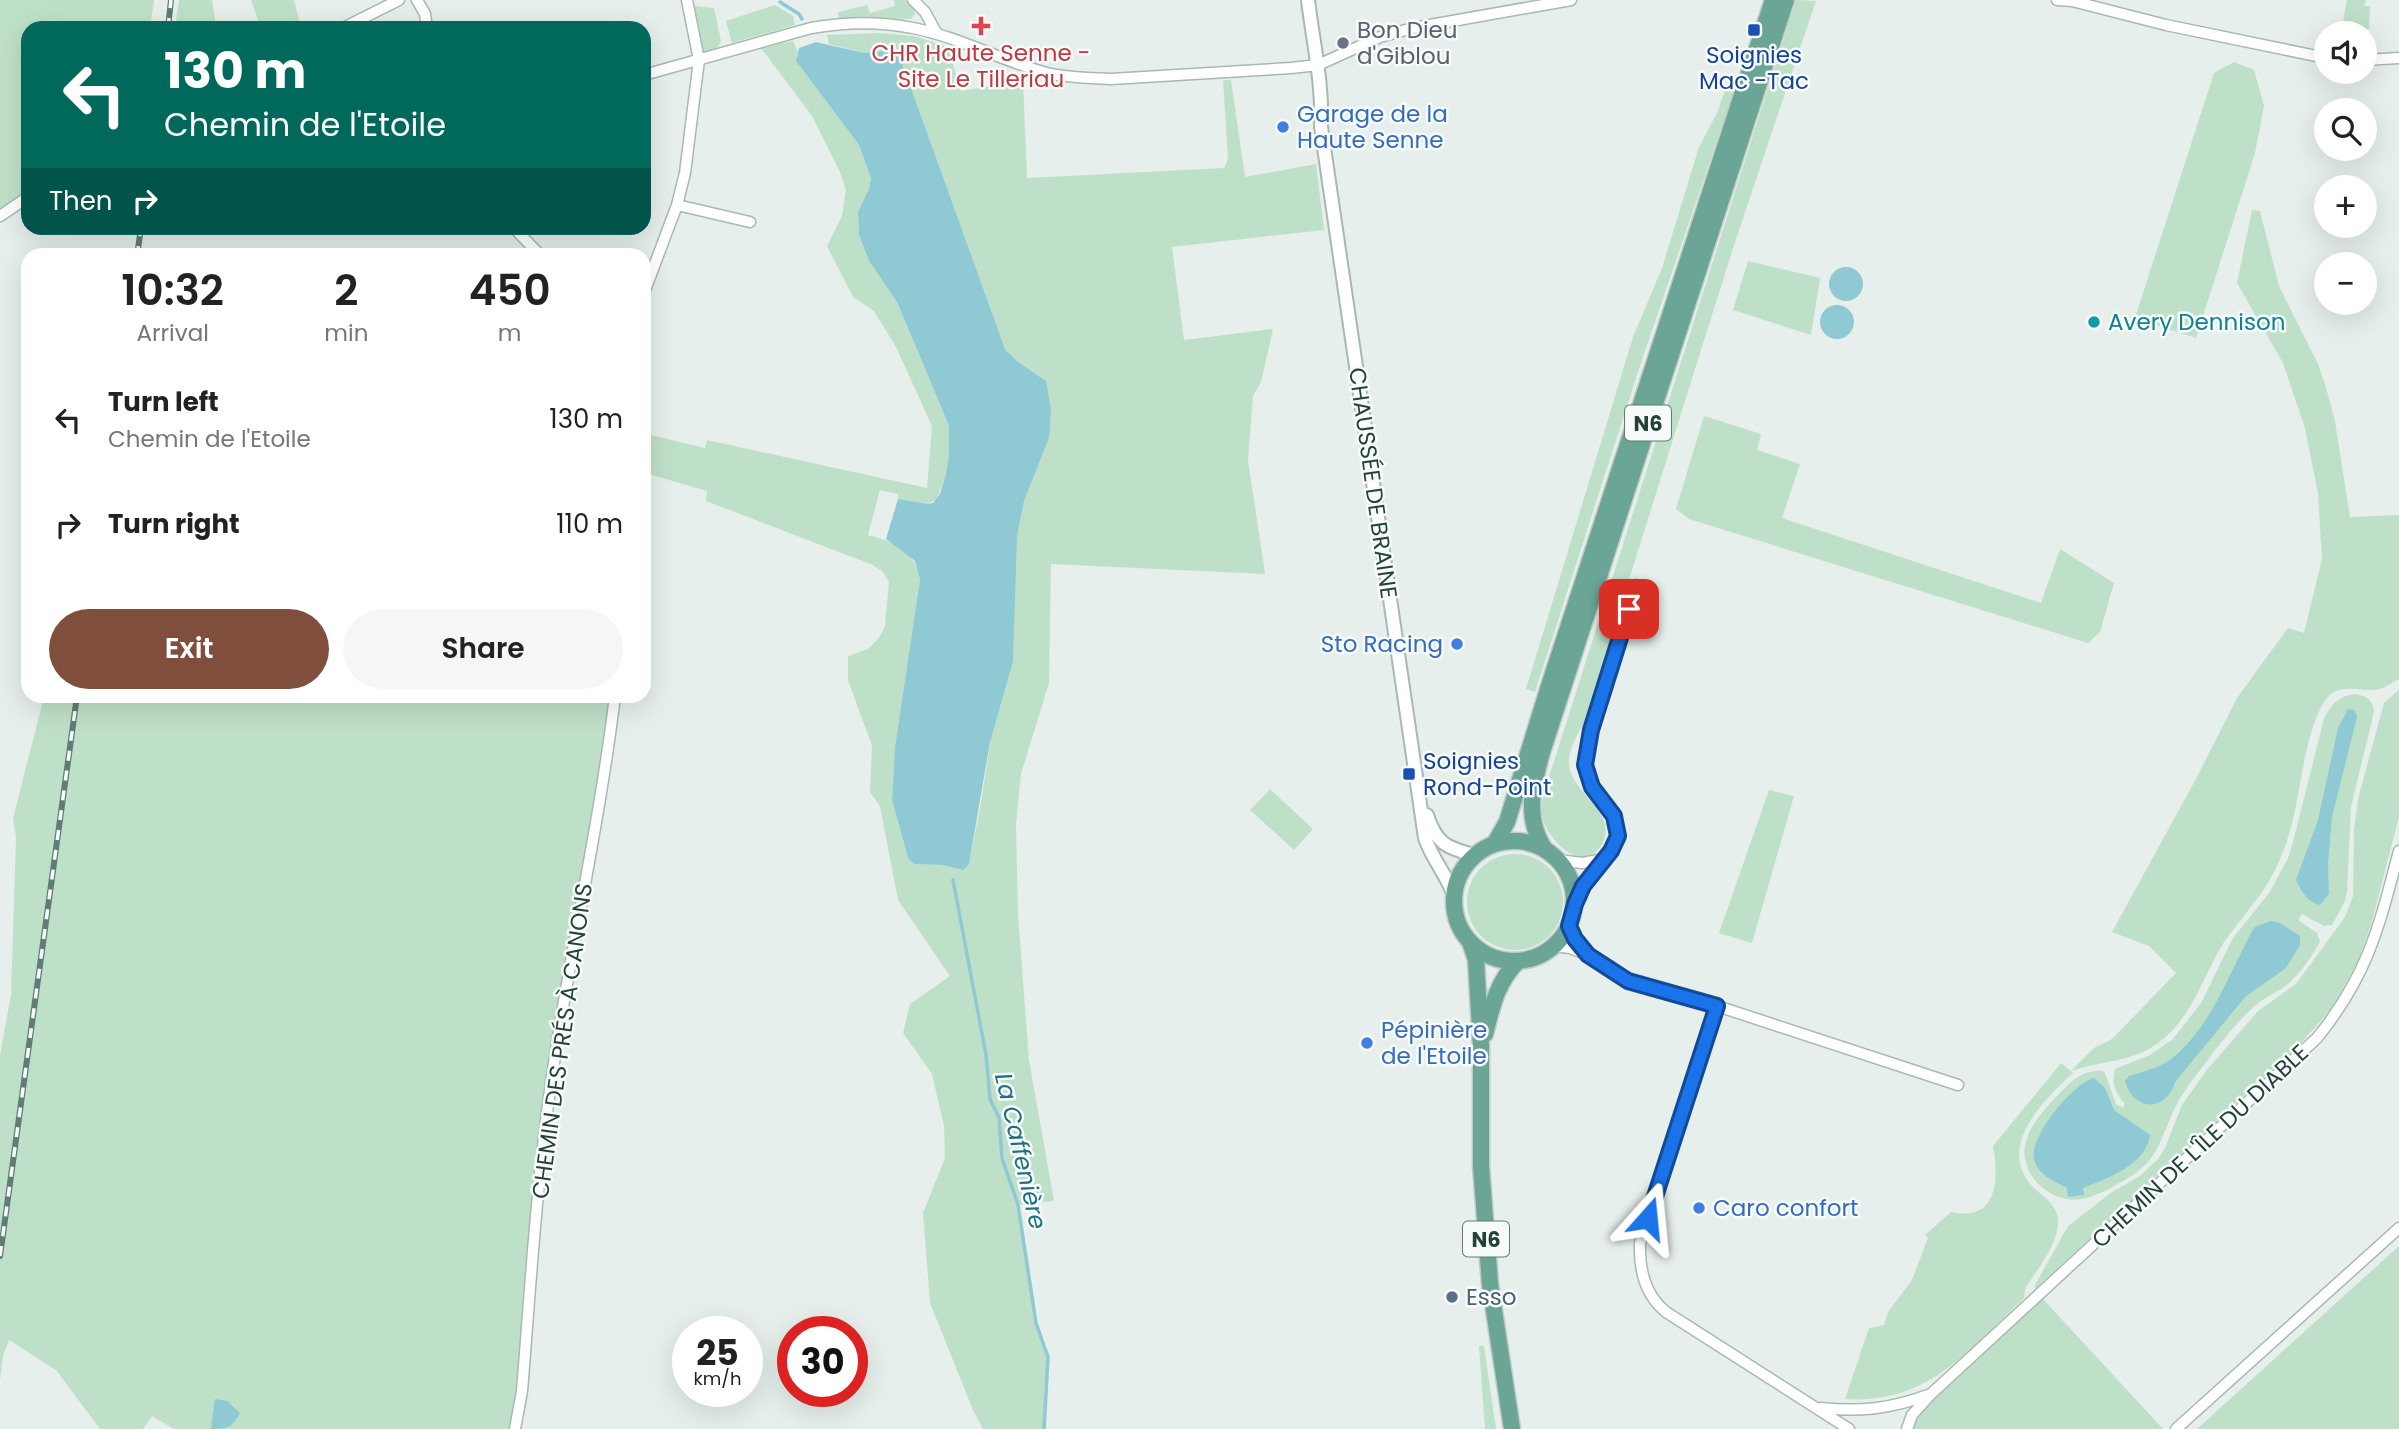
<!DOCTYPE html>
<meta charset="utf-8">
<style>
:root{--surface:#fff;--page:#f6f6f6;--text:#222;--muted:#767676;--accent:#804e3d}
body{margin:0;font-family:Poppins,sans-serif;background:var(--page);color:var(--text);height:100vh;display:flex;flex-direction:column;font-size:26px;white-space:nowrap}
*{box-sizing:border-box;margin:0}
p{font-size:23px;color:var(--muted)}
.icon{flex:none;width:38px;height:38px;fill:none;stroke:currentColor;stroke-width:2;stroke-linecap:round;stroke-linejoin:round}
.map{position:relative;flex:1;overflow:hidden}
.panel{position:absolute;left:21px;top:248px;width:630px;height:455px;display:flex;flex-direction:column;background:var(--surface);border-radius:21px;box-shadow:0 7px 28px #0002}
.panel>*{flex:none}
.guide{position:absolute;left:21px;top:21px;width:630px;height:214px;border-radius:21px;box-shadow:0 7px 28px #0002;background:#00695c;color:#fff;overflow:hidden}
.controls{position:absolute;left:2314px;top:21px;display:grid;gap:14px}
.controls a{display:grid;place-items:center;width:63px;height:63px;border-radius:50%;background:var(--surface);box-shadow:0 7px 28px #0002;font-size:35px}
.speed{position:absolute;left:672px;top:1316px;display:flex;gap:14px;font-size:35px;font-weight:700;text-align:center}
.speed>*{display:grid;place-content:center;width:91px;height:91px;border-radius:50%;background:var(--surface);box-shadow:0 7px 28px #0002;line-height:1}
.speed small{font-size:18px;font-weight:400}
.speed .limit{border:10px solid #d22;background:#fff;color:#111}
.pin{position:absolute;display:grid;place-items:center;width:60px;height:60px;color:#fff;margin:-30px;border-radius:14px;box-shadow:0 4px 10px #0006}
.me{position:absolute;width:77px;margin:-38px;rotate:18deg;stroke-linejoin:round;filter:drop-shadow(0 0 5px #0008)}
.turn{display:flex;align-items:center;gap:24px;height:147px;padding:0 28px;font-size:32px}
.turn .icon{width:91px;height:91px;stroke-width:2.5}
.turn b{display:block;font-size:49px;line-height:60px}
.then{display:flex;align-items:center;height:66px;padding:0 28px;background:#0003;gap:14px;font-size:26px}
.eta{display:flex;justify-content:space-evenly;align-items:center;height:119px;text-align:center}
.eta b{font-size:42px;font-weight:600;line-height:49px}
.button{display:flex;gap:14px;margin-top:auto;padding:14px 28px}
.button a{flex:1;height:80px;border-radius:42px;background:var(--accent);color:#fff;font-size:28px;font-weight:600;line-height:80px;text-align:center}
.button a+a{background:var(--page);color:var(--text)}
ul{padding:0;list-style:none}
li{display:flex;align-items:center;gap:21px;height:105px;padding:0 28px}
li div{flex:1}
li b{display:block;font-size:26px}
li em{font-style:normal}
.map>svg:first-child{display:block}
</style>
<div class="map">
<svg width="2399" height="1429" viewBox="0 0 2399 1429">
<rect width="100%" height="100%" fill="#e6efeb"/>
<path fill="#bfe0c8" d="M0,0H154L150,28H28V191L0,210Z
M179,0H212L216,25L206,28H175Z
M251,0H294L301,28H257L258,20Z
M894,0H905L914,9L915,14L911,19L839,18L838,12L867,5L870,13L895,6Z
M1796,0L1816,1L1734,245L1584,723C1577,735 1568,750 1569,764C1571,794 1619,812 1602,844C1583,877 1546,839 1542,815C1541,807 1542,800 1544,793Z
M2347,0H2366L2364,6H2370L2369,29L2357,30L2356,33H2341Z
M775,5L793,16L795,25L732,43L726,21Z
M693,6L714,8L721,41L717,48L702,54Z
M879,33L914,36L948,47L961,91L1023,80L1027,178L1224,168L1228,159L1223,80H1231L1245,177L1316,164L1324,230L1172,247L1184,340L1273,329L1261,382L1253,396L1248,460L1265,574L1051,564L1049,683L1021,774L1016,824L1018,914L1029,1060L1054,1201L1018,1205L1036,1323L1048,1357L1044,1429H983L973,1410L930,1303L923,1213L945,1158L944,1126L932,1074L903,1033L910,1004L950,976L898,900L880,806L870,792L872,746L848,680V656L868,649L879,638L885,626L889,582L883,572L873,565L706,501L707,491L645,473L651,435L705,448L707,440L927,488L932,426L896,347L874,311L853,297L827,246L842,216L846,190L839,170L812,116L761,48L793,41L798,52L796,56L799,65L859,145L871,178L869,189L858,213L859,235L869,261L897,302L949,426V454L946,473L937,499L928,504L898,499V494L880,490L868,535C892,541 916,551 920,579L895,747L892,800L908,858L914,864L942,865L963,870L969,863L981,803L1014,585L1017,536L1024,501L1049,438L1046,381L1017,361L1005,349L928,137L864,53L829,44L827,35Z
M2234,62L2254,70L2264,106L2255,153L2196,338L2135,318L2214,73Z
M1739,76L1639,369L1535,692L1526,689L1633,337L1662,268L1699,147L1718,111L1725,90Z
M2252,210L2260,211L2279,286L2318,364L2325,384L2335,421L2350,517L2399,515V679C2393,682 2386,687 2380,689C2363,693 2342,682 2329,696C2306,721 2301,790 2292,823C2285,852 2272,881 2253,904C2244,917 2233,929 2224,942C2200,981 2190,1029 2143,1052C2121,1062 2095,1063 2071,1071L2073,1073C2044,1100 1997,1145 2031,1185C2042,1197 2058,1203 2058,1222C2058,1246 2036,1270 2025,1289L2024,1298C1968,1350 1928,1405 1845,1399L1869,1328L1884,1325L1888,1312L1912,1280L1928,1238L1925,1235L1951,1212C1998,1222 1999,1180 1993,1146L2061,1063L2071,1071L2094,1048L2112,1039L2176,973L2149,946L2112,932L2197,777L2237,698L2288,628L2304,633L2322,559L2318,494L2305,428L2283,363L2237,283Z
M1748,261L1820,278L1811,335L1733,310Z
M1704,416L1761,434L1757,450L1800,464L1782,518L2041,603L2060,549L2114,583L2100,632L2088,643L1689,519L1676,509Z
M2399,690V817L2371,925L2358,961L2340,994L2330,1010L2302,1042L2035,1289V1285L2068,1226L2112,1192L2140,1176L2158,1159L2165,1148L2182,1105L2206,1071L2258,1011L2296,984L2345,917L2353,896L2354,829L2359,795L2384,703Z
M2355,694C2367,696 2373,700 2374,712L2351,807L2347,892L2345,901L2332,925L2324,926L2302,914L2298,920L2317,933L2320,941C2313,956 2300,973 2288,984C2279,992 2266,996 2257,1004C2236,1022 2217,1047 2201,1069C2189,1084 2177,1101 2170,1119C2158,1146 2156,1161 2128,1178C2119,1184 2100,1194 2090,1197C2055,1210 2014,1174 2027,1138C2032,1123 2044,1110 2054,1099C2067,1085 2082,1068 2103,1071L2105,1073L2116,1104L2123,1108L2125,1104C2115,1092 2111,1084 2115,1069L2150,1055L2173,1039L2201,1003L2233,938L2269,893L2288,858L2293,842L2324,718C2332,703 2339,696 2355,694Z
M44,697H610L526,1287L517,1394L510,1429H174L152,1416L143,1429H100L56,1370L9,1340L3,1356L0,1380V1055L11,995L16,837L13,818Z
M1270,789L1313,829L1294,850L1250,810Z
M1769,790L1794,796L1752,943L1719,933Z
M1467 902a48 48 0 1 1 96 0a48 48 0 1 1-96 0Z
M2399,1246V1429H2197Z
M2042,1298L2163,1429H1911L1919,1411Z
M1479,1346H1484L1496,1429H1485Z"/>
<path fill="#8ec9d4" d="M816,42L864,53L888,51L900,58L1005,349L1017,361L1046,381L1051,410L1049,438L1024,501L1017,536L1013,661L990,742L969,864L963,870L942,865L914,864L908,858L892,800L895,747L920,579L915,561L886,539L898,499L928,504L933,503L940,494L946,473L949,454V426L897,302L869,261L859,235L858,212L869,189L871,178L859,145L796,61L799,48Z
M1829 284a17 17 0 1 1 34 0a17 17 0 1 1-34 0Z
M1820 322a17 17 0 1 1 34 0a17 17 0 1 1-34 0Z
M2348,709L2355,710L2357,717L2332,817L2328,863L2329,894L2320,905C2308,903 2301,891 2296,880L2318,820L2338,728Z
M2270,921L2278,922L2300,936V945L2286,968L2246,996L2175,1082C2166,1113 2133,1111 2125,1081L2129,1076C2143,1072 2158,1068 2170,1060C2210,1029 2228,976 2251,933L2255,927Z
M2094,1078L2105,1088L2114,1110L2150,1135C2146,1165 2108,1178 2083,1188L2084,1195L2068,1197L2067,1188C2054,1181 2038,1175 2034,1159C2029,1137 2073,1083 2094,1078Z
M215,1399L227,1401L240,1413C232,1428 227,1429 211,1429Z"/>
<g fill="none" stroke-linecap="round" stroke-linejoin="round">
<path stroke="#8ec9d4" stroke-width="3.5" d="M780,2L799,14L802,19
M953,880L986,1055L990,1099L999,1118L1002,1158L1018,1205L1036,1323L1048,1357L1044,1429"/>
<defs>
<path id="minor" d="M417,0L425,14L427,28
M913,0L925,12L937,34
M2057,0L2072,1L2166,25L2326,58
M343,28L399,0
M2364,60L2399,58
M644,75L811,28C845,22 879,21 913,28C959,37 1002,61 1047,73C1068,78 1090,78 1111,79L1291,68L1318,65L1380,37L1413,28L1571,0
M677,205L750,222
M0,216L28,197
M514,228L541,256
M644,293L677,205L685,173L699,60L687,0
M1559,860L1582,863L1604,859
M1575,904L1588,877L1611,851L1618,836L1614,816L1592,787L1585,765L1591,730L1636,585
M1569,926L1575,939L1585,952
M1554,946L1570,948L1588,955L1628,981L1717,1006L1958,1085
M1717,1006L1640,1243C1639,1269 1645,1295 1666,1312L1849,1429
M1820,1408C1861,1412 1889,1409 1928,1395
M515,1429L522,1391C529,1306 534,1221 544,1137C561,989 597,844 615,696
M1907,1429L1912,1415L1931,1394L2317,1038C2368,975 2379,927 2399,851
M2176,1429L2399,1228"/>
<path id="tertiary" d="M1308,0C1313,42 1323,84 1321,127L1425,838C1432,859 1447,875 1454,896
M1427,815C1436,843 1446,848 1474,855"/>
<path id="primary" d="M1454 901a60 60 0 1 1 120 0a60 60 0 1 1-120 0Z
M1495,843L1507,822L1549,686L1773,0
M1544,848C1524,817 1533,785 1542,752L1786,0
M1470,942L1476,960L1481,1046V1166L1490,1284L1512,1429
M1485,1034C1492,1006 1497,982 1518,961"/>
</defs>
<use href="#minor" stroke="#a8b8b2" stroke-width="13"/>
<use href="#tertiary" stroke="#a8b8b2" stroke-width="16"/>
<use href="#primary" stroke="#c2cac8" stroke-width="19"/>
<use href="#minor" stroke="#fff" stroke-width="10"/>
<use href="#tertiary" stroke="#fff" stroke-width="12"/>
<use href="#primary" stroke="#6aa596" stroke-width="16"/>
<defs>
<path id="rail" d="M168,28L171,0
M137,256L141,228
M0,1256L77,696"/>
</defs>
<use href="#rail" stroke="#5f7d75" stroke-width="6"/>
<use href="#rail" stroke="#f7fbf9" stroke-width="3.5" stroke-dasharray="10" stroke-linecap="butt"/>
</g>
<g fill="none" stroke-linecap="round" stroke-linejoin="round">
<defs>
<path id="route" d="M1629,609L1591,730L1585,765L1592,787L1614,816L1618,836L1611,851L1583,886L1575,904L1569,926L1575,939L1588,955L1628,981L1717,1006L1648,1218"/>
</defs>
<use href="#route" stroke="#114b97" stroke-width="18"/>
<use href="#route" stroke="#1a73e8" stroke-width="12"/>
</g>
<path fill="#e0444e" stroke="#f7fbf9" stroke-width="2.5" d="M977.5 15.5h7v7h7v7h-7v7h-7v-7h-7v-7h7z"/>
<g fill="#1a4fb4" stroke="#f7fbf9" stroke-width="2.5">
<rect x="1747" y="23" width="14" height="14" rx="3.5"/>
<rect x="1402" y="767" width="14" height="14" rx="3.5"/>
</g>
<circle fill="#6b7280" stroke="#f7fbf9" stroke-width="2.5" cx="1343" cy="43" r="7"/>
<g fill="#3f7fe0" stroke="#f7fbf9" stroke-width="2.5">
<circle cx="1283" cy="127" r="7"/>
<circle cx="1457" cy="644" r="7"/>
<circle cx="1367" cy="1043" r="7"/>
<circle cx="1699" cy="1208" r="7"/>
</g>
<circle fill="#0f9aa8" stroke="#f7fbf9" stroke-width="2.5" cx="2094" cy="322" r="7"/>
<circle fill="#5c6f8a" stroke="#f7fbf9" stroke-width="2.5" cx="1452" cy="1297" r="7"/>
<g text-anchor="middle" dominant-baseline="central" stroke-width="5" stroke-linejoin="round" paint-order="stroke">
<g fill="#f7fbf9" stroke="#637a73" stroke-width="2">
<rect x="1625" y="405.5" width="46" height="35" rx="5"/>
<rect x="1463" y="1221.5" width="46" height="35" rx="5"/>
</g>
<g font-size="21" font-weight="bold" fill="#24423a">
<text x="1648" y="423">N6</text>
<text x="1486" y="1239">N6</text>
</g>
<g font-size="23" fill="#5b616d" stroke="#f7fbf9" text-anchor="start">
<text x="1357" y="30">Bon Dieu<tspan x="1357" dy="26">d'Giblou</tspan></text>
</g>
<g font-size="23" fill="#be3a42" stroke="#f7fbf9">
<text x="981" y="53">CHR Haute Senne -<tspan x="981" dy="26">Site Le Tilleriau</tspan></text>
</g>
<g font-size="23" fill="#164399" stroke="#f7fbf9">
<text x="1754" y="55">Soignies<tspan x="1754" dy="26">Mac -Tac</tspan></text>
<text x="1423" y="761" text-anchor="start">Soignies<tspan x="1423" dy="26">Rond-Point</tspan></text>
</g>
<g font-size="23" fill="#366cbe" stroke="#f7fbf9" text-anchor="start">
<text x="1297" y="114">Garage de la<tspan x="1297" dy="26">Haute Senne</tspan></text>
<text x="1443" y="644" text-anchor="end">Sto Racing</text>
<text x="1381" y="1030">Pépinière<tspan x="1381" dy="26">de l'Etoile</tspan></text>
<text x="1713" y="1208">Caro confort</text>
</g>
<g font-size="23" fill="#0d838f" stroke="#f7fbf9" text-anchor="start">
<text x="2108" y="322">Avery Dennison</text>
</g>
<g font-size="23" fill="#24423a" stroke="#f7fbf9">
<text transform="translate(1373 483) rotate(82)">CHAUSSÉE DE BRAINE</text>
<text transform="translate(562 1041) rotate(-82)">CHEMIN DES PRÉS À CANONS</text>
<text transform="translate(2200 1146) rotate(-43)">CHEMIN DE L'ÎLE DU DIABLE</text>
</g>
<g font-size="23" fill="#4e5e75" stroke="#f7fbf9" text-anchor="start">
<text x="1466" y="1297">Esso</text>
</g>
<g font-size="24" font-style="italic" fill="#1c6f80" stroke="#f7fbf9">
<text transform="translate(1021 1151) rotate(77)">La Caffenière</text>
</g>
</g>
</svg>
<div class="controls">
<a><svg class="icon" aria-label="sound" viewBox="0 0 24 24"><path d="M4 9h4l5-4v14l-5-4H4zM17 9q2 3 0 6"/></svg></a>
<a><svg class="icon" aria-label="search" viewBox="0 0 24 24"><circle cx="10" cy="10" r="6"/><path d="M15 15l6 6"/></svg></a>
<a>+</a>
<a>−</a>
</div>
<div class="speed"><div>25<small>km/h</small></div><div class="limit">30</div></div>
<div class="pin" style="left:1629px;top:609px;background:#d93025"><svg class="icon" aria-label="arrive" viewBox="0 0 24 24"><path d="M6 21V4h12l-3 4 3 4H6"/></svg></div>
<svg class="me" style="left:1648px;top:1218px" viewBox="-20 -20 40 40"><path d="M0-17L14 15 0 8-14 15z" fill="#1a73e8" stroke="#fff" stroke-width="4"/></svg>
<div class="guide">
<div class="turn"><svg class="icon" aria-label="left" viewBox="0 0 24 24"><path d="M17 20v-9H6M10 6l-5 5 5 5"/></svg><div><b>130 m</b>Chemin de l'Etoile</div></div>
<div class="then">Then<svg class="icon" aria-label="right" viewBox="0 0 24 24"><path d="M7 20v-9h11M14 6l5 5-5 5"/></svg></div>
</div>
<section class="panel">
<div class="eta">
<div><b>10:32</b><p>Arrival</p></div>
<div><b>2</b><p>min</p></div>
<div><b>450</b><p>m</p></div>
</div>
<ul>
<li><svg class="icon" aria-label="left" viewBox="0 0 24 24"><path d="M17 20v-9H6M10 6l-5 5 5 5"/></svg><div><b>Turn left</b><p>Chemin de l'Etoile</p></div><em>130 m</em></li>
<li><svg class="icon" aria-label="right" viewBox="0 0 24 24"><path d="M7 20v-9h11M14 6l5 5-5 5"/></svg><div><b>Turn right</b></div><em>110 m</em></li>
</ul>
<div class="button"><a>Exit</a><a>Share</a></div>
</section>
</div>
